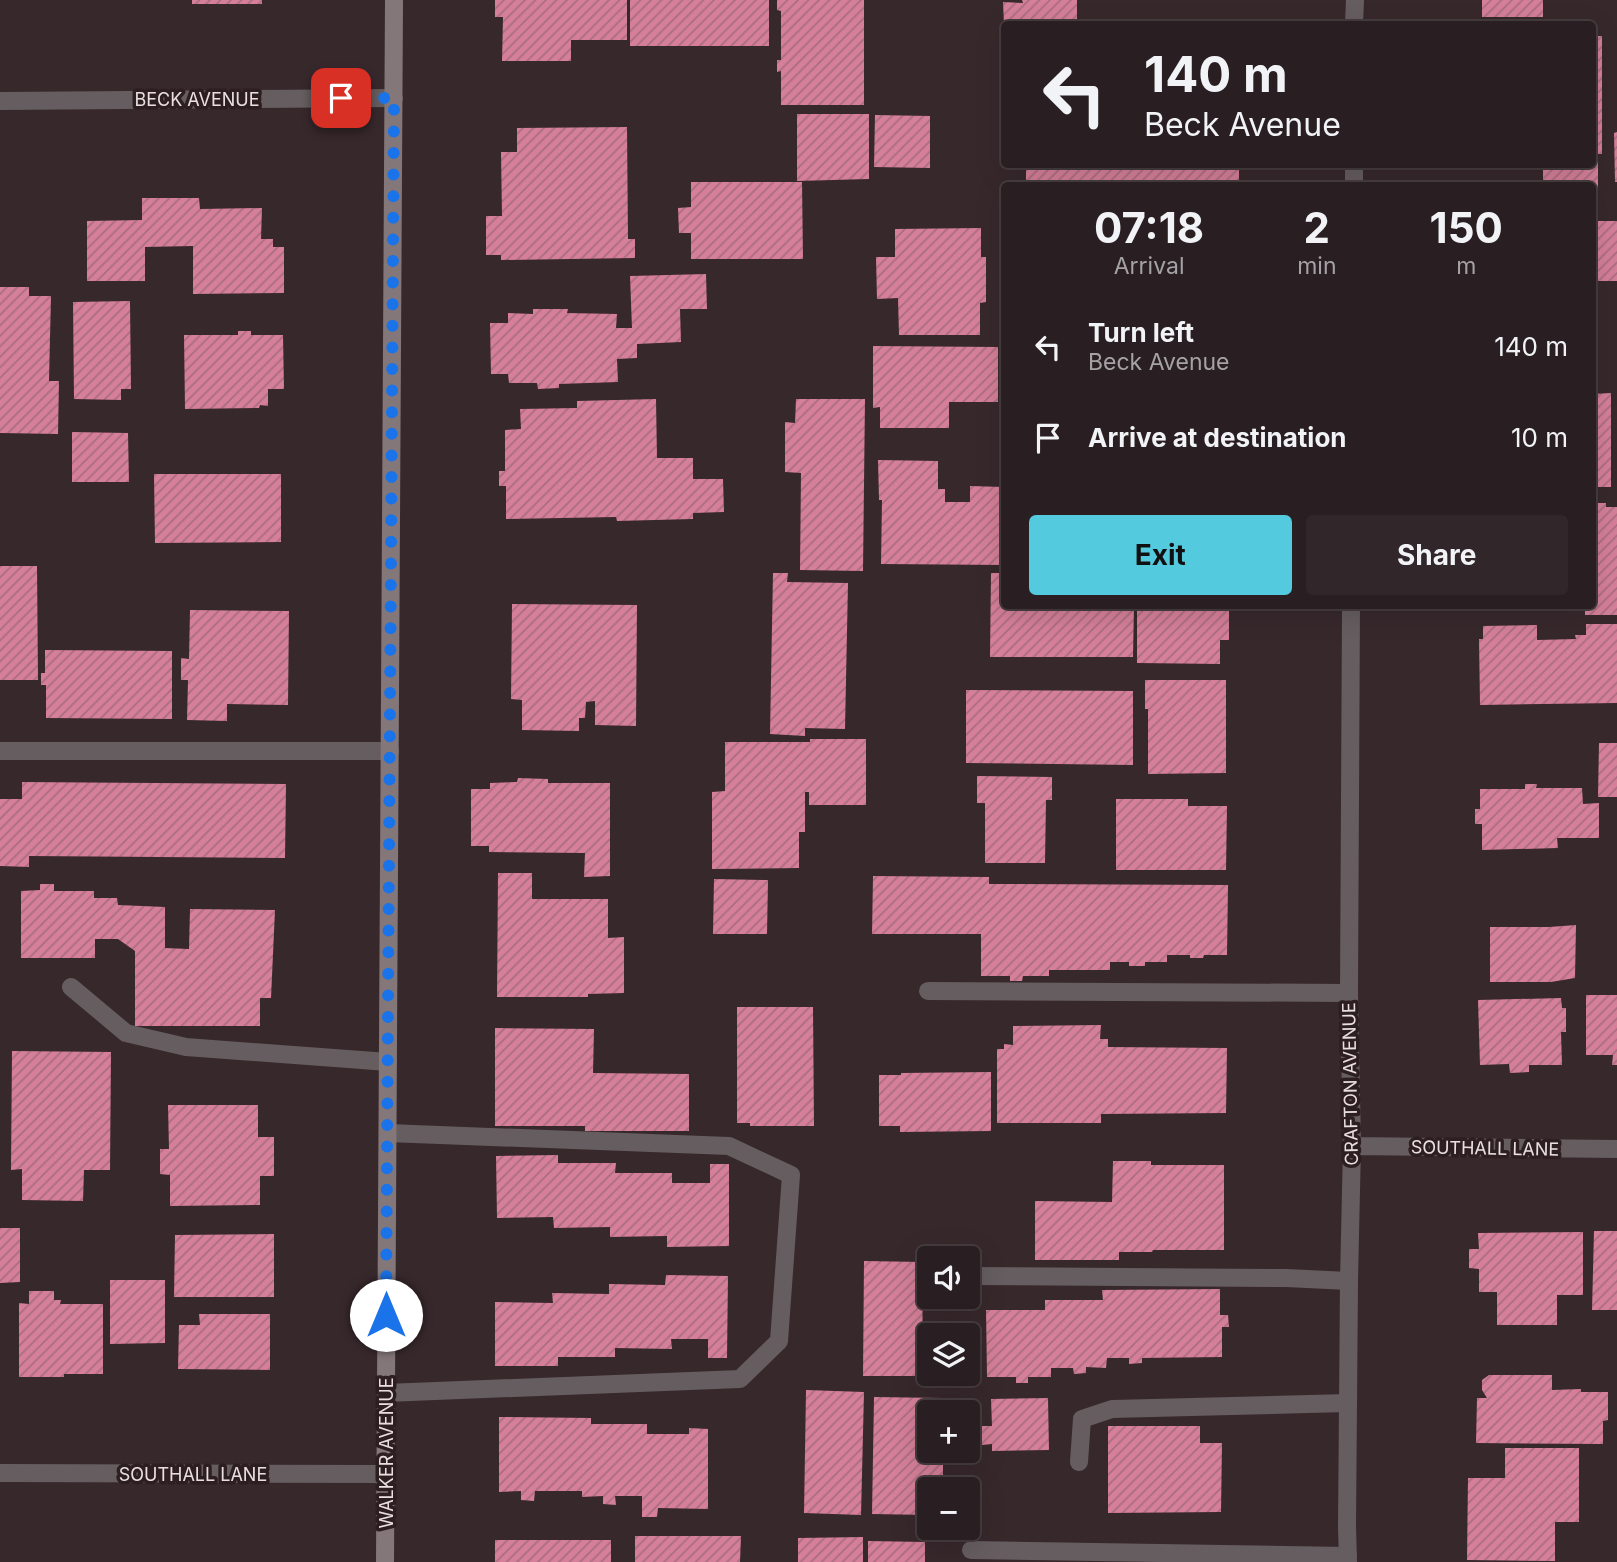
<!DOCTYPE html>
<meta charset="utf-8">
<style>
:root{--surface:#291e21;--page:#31272a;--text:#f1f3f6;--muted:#a5a2a5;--line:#453c3f;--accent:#54cade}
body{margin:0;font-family:Inter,sans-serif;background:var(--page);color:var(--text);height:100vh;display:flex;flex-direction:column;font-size:26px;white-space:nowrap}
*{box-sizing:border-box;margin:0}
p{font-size:23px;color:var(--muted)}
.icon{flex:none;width:38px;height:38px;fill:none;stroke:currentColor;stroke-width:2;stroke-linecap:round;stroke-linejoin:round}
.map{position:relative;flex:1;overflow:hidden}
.side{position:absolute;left:1001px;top:182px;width:595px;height:427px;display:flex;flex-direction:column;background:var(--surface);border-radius:7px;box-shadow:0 7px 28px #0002,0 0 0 2px var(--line)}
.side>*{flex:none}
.guide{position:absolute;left:1001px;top:21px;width:595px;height:147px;border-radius:7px;box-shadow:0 7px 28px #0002,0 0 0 2px var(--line);background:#291e21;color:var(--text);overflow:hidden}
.fabs{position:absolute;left:917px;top:1246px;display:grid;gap:14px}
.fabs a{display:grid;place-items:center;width:63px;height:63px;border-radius:7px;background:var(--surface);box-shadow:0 7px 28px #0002,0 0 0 2px var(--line);font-size:35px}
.pin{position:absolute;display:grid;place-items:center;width:60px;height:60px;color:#fff;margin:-30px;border-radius:14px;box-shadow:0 4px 10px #0006}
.me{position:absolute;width:77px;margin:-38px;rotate:0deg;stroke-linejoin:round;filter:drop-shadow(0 0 5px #0008)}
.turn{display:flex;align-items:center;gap:24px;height:147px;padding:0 28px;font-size:32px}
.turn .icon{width:91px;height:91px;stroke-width:2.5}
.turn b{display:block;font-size:49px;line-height:60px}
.eta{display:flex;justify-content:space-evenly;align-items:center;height:119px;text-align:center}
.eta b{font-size:42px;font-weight:700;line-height:49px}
.action{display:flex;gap:14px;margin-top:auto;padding:14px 28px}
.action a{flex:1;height:80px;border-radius:7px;background:var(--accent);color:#111;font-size:28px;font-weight:700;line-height:80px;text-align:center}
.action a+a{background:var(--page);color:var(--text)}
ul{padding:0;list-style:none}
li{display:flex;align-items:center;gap:21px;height:91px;padding:0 28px}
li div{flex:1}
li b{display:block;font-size:26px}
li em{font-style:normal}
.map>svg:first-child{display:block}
</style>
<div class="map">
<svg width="1617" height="1562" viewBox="0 0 1617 1562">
<defs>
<pattern id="building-hatch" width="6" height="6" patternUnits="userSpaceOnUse" patternTransform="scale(1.75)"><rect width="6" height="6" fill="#d57f99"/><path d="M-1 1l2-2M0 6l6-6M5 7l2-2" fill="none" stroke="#aa6d80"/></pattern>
</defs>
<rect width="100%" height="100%" fill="#37282c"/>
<path fill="url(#building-hatch)" d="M192,0H262V4H192Z
M495,0H627V40H571V61H502L503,17H495Z
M630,0H769V46H630Z
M777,0H864V105H781V71L777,72V60H781V11L777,10Z
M1022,0H1077V24H1004L1003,2L1023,3Z
M1482,0H1543V17H1482Z
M1592,36H1602V154H1598V216H1592V186H1543V164H1592Z
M797,114H869V179L797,181Z
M875,115L930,116V168L874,167Z
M627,127L628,239H635V258L501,260V255H486V216H502L501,152H517V128Z
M1617,132V182H1615L1614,133Z
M1026,164H1239V183L1229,184V186H1026Z
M691,182H802L803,259H691V233H679L678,208L691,207Z
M142,198H199L200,209L262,208L261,239H273V247H284V293L193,294V246L145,247V281H87V221L142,220Z
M1592,221H1617V281H1592Z
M981,228V257H986V302L980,303V335H899L898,298L877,299L876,257H895V229Z
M706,274L707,309H680L681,342L637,344V358L617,359L618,382L559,384V388L538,389L537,383H509L508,374H491L490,323H508V313L533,314V309H568L567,313L617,314L616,328H632L630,276Z
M0,287H29V296H51L49,381H59L58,434L0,433Z
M130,301L131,389H121V400L74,399L73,302Z
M238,331H251V335H283L284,389H268V406L260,405L259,408L185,409L184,335H238Z
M873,346L998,347V402H949V428H880V407L873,408Z
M1611,393V487H1592V394Z
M656,399L657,458H693V479H723L724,512L693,513V519L617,521L616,517L506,519V486H499V471H505V430L521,429L520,409L577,408V401Z
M796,399H865L863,571L800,570L801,473L785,472V422L795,423Z
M72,432L128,433L129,482H72Z
M878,460L938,461V489H945V502H970V486L1004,487V565L881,564L882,500H879Z
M154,474H281V542L155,543Z
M1592,503H1606V507H1617V615H1585V606H1592Z
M0,566H37L38,680H0Z
M773,573H788L787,582L848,583L845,729L805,728V736L770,734Z
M991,573H1004V606H1134L1133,657H990Z
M512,604L637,605L636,726L595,725V701L586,702L585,718H579V731L522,730V700L511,699Z
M1137,606H1229V640H1220V664L1137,663Z
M190,610L289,611L288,705L227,704V721L187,720L188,680H181V658L189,659Z
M1586,624H1617V703L1480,705L1479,639H1483V626L1537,625V640L1576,639L1575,635H1586Z
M45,650L172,651V719L46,718V685H41V673H45Z
M1145,680H1226V773L1148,774V709H1145Z
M966,690L1133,691V765L966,763Z
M810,739H866V805H809V792H805V832H799V868L712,869V792L725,791V742H810Z
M1599,743H1617V797H1598Z
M977,776L1052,777V800H1046L1045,863H985V803H977Z
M518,778L548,779V783H610V876L584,877L585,853L489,852V846H471V789H490V783L517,782Z
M22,782L286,784L285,858L29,856V867L0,866V799H22Z
M1525,784H1537L1536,788H1582L1583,804L1599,803V838H1557L1558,848L1482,850V824H1475V809H1480V789H1525Z
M1116,799H1188V806H1227L1226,870H1116Z
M498,873H532V899H608V938L624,937V993L588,994V997H497Z
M873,876L989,877V884L1228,885L1227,955H1204L1203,958H1190V955H1167V962H1145V966H1129V962H1110V970H1049V976H1023L1022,981H1010V976H981V934H872Z
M714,879L768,880L767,934H713Z
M40,884H54V891H94V898H117L118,905L165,907V948L189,949L190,909L275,910L271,998H260V1026H135V951L118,939H95V958H21V891L40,890Z
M1576,925L1575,978L1551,982H1490V927H1549Z
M1586,995H1617V1065H1612L1613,1055H1586Z
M1561,998L1562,1008H1566V1032H1561L1562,1065H1529V1072L1510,1073L1509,1064L1480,1065L1478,1000Z
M737,1007H813L814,1126H750V1123H737Z
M1101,1025L1100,1039H1108V1047L1227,1048L1226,1113L1101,1114V1123H997V1049H1004V1044L1013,1045V1026Z
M495,1028L594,1029L593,1073L689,1074V1131H585V1126H495Z
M12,1051L111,1052L110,1170H84L83,1201L22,1200V1169L11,1170Z
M991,1072V1131L900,1132V1126H879V1075H901V1073Z
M168,1105H258V1137H274V1176H260V1205L170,1206V1175L160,1174V1149H169Z
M558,1155V1163H616L615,1173H672V1183H710V1164H729V1246L667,1247V1236L610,1237V1227L554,1228L553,1217L497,1218L496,1156Z
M1113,1161H1151V1165H1224V1250H1153L1152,1252H1119V1260H1035V1201L1112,1202Z
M0,1228H20V1282L0,1283Z
M1594,1231H1617V1310H1592Z
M1583,1232V1295H1557V1325H1497V1292H1479V1269L1469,1268V1249H1479L1478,1233Z
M274,1234V1297H174L175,1235Z
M864,1261L923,1262L922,1376H863Z
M666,1275L728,1276L727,1358H708V1339H671L672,1349L615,1348V1357H558V1366H495V1302L553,1303L552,1293L609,1294V1284L665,1285Z
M110,1280H165V1343L110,1344Z
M1220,1289V1315H1228L1229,1327H1222V1357L1142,1358V1363L1129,1364V1358H1107L1106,1368L1086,1367V1373L1074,1374L1073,1368H1051V1377H1028V1383H1016V1377H987L986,1310H1045V1300H1103L1102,1290Z
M29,1291H54V1300H61L60,1304H103V1374H64V1377H19V1303L29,1304Z
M199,1314H270V1370L178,1369L179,1325H200Z
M1489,1375H1552V1390L1581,1389V1392H1608V1420L1603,1421V1444L1476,1443L1477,1398H1487L1482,1390V1380Z
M806,1390L864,1392L861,1515L804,1513Z
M874,1397L944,1398V1412H929V1451H943V1480H950V1489H929V1515L872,1514Z
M1048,1398L1049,1450L992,1451V1444L982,1445V1426H992L991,1399Z
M499,1417L591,1418V1424H647V1434H689V1428L708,1429V1509L658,1508L657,1517H642V1496H615L616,1505L603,1504V1496L582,1497V1491H535L534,1501L521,1500V1491L499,1492Z
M1108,1426H1200V1443H1222L1221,1512L1108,1513Z
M1505,1448H1579V1522H1555V1561L1467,1560L1468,1478H1505Z
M635,1536H741L740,1562H635Z
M863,1537V1562H798V1538Z
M495,1540H611V1562H495Z
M868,1541L925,1542V1562H868Z"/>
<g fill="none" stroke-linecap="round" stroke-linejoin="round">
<path stroke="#655d5f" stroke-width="18" d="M0,751H390
M71,987L126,1033L186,1047L388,1062
M928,991L1349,993
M968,1276L1286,1278L1349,1281
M386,1393L740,1379L779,1341L791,1175L729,1146L388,1133
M1079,1462L1082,1419L1112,1409L1348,1403
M971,1550L1348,1556"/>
<path stroke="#655d5f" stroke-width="18" d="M1354,24L1355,0
M0,101L394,98
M1354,186V164
M1352,1146L1617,1149
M0,1473L385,1474
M1348,1562L1347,1526L1349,1281L1352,1146L1349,993L1351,606"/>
<path stroke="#84777a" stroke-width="18" d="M385,1562L394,0"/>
</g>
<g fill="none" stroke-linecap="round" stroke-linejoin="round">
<path stroke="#1a73e8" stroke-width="12" stroke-dasharray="0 21.6" d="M341,98H394L386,1315"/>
</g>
<g text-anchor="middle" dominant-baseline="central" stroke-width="7" stroke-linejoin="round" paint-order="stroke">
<g font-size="18" fill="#e9dfe1" stroke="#2d1e22">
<text x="197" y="99">BECK AVENUE</text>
<text transform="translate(1350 1084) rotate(-91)">CRAFTON AVENUE</text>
<text transform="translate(1485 1148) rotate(1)">SOUTHALL LANE</text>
<text transform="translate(386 1453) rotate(-90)">WALKER AVENUE</text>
<text x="193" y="1474">SOUTHALL LANE</text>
</g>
</g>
</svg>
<div class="fabs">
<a><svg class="icon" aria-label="sound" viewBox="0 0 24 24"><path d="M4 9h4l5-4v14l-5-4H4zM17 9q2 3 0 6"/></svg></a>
<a><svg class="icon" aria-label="layers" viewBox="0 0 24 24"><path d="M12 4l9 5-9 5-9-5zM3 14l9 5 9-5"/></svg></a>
<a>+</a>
<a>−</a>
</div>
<div class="pin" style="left:341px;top:98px;background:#d93025"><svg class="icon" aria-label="arrive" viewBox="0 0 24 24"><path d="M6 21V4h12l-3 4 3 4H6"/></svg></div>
<svg class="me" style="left:386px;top:1315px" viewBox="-20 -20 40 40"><circle r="19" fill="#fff"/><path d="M0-13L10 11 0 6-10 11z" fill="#1a73e8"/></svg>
<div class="guide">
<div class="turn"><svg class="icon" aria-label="left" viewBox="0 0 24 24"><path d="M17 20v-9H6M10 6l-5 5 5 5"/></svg><div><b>140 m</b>Beck Avenue</div></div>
</div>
<section class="side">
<div class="eta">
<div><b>07:18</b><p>Arrival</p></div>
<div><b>2</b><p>min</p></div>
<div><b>150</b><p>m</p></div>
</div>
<ul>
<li><svg class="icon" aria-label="left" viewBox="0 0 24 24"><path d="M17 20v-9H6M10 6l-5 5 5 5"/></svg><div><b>Turn left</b><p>Beck Avenue</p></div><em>140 m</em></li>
<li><svg class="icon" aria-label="arrive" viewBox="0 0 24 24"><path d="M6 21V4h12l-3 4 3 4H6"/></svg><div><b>Arrive at destination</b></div><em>10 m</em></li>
</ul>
<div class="action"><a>Exit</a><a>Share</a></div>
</section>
</div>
